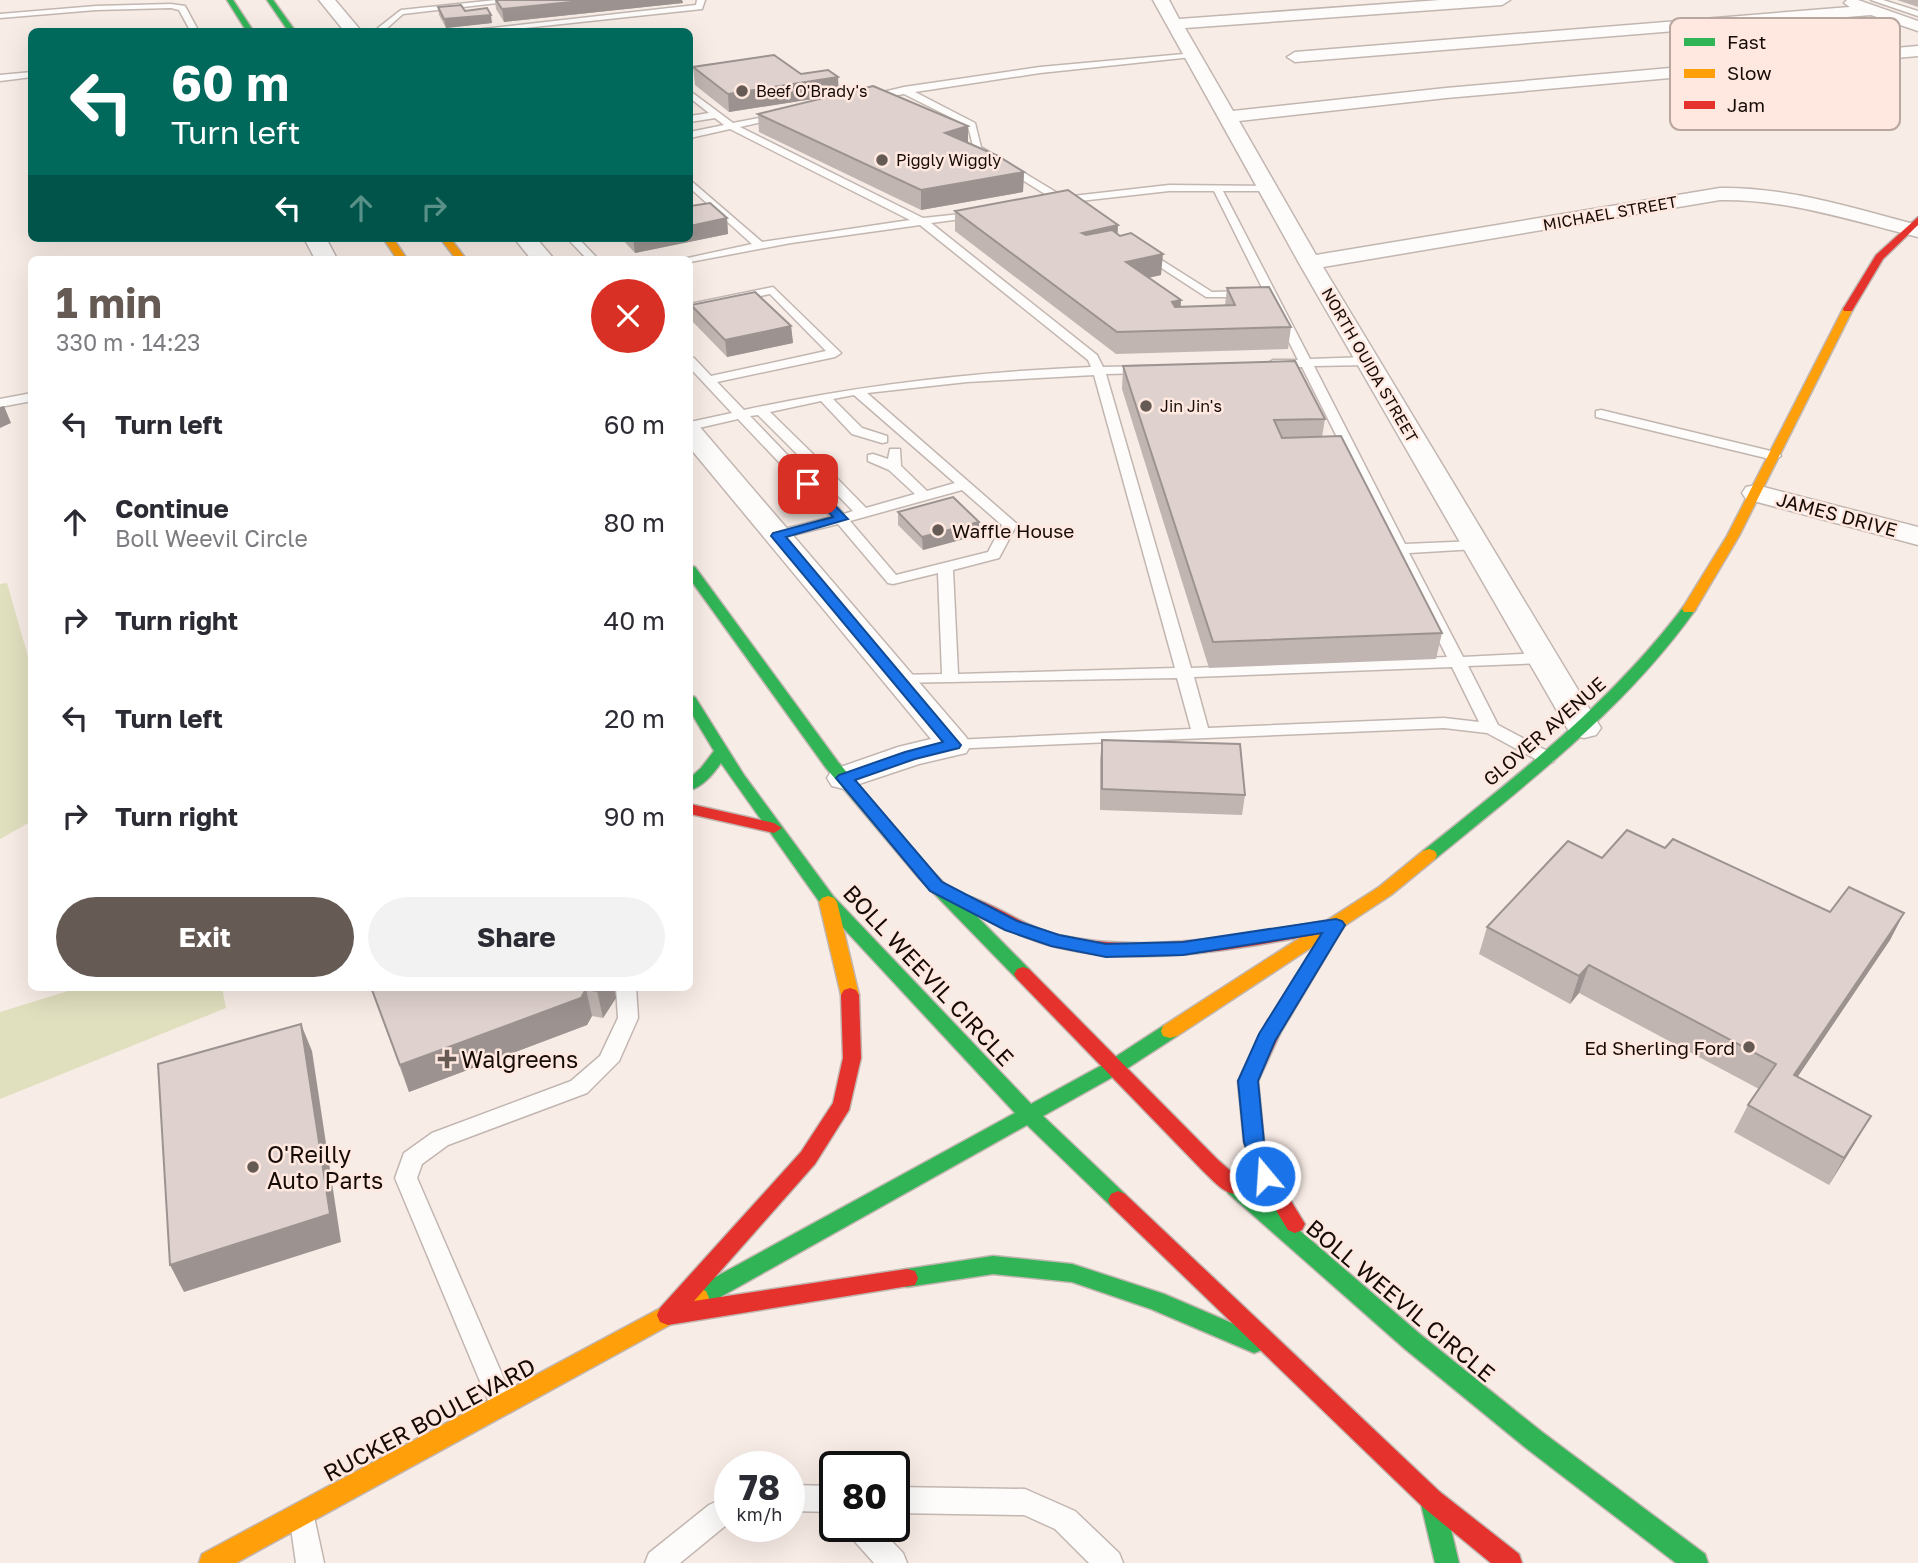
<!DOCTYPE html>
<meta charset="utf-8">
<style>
:root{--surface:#fff;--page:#f2f2f3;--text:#2b2b33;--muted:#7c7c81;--accent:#655a54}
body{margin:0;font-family:"Golos Text",sans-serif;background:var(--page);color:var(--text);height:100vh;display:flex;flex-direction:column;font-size:26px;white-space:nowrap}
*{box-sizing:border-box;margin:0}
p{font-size:23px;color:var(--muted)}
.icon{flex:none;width:38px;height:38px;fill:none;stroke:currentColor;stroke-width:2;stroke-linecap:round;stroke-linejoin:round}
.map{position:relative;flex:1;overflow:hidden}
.details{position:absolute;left:28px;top:256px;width:665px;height:735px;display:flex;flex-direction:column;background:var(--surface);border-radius:10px;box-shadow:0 7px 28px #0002}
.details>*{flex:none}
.hud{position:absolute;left:28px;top:28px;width:665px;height:214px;border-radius:10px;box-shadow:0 7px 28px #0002;background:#00695c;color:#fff;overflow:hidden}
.speed{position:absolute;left:714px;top:1451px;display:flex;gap:14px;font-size:35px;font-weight:700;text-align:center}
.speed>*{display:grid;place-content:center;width:91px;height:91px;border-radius:50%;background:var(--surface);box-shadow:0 7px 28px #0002;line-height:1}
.speed small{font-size:18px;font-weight:400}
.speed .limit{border:4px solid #111;border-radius:10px;background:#fff;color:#111}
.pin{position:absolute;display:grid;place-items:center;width:60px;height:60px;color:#fff;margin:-30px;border-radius:14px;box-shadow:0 4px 10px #0006}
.me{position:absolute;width:77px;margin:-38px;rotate:342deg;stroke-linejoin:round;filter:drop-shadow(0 0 5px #0008)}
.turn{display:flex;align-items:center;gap:24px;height:147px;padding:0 28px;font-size:32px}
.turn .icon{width:91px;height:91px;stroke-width:2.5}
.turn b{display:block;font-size:49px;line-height:60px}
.lanes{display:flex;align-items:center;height:66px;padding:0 28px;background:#0003;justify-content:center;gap:35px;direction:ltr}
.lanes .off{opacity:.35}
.round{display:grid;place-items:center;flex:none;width:74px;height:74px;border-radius:37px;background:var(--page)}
.head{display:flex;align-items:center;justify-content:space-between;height:119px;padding:0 28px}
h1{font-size:42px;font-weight:700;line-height:52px;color:var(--accent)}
.button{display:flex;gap:14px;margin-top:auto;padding:14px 28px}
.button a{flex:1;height:80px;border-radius:42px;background:var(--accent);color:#fff;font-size:28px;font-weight:700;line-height:80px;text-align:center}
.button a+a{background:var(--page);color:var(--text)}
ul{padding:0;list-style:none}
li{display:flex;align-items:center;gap:21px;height:98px;padding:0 28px}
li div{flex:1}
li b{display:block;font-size:26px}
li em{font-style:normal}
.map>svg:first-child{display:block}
</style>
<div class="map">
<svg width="1918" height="1563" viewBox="0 0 1918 1563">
<rect width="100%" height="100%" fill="#f8ece6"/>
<path fill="#e0dfbe" d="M7,583L31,667L32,821L0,839V584Z
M81,987H222L226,1008L0,1099V1012Z"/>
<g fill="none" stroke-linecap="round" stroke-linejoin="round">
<defs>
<path id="lane" d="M496,0H522L403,14L385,30L378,28L401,10Z
M697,0H705L702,9L488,32H457L696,5Z
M1871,0H1883L1918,11V16Z
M171,4L185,6L199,32H191L179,10L171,8L96,10L0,18V14L96,6Z
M1195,53L1192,57L1040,73L915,92L975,123L981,147L1064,197L1169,185L1272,186L1273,188L1268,191H1223L1310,359L1368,357L1374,361L1368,365L1314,366L1405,544L1476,541L1483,545L1476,549L1409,553L1463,657L1543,653L1551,658L1543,663L1468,666L1498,725L1553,754L1556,758L1553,762H1541L1487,733L1444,728L948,749L945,745L954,740L1191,729L1177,678L893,683L891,680L893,677L899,675L942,674L938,573L893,584L888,583L838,524L777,539L772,538L770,535L772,532L831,517L738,419L690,430V422L732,413L690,368V357L694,358L711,376L826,351L770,294L690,310V304L773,287L841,353L835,357L717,382L744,410C859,385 973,372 1091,367L1088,360L920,225L791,243L690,262V259H683L752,244L690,188V180L762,242L910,220L730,129L690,138V132L724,125L715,118L690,122V116L709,113L690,98V91L733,123L784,113V117L740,127L923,218L980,212L981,214L976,217L931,223L1097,355L1103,367L1151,366V372L1147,373L1106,374L1191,668L1447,657L1302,367L1273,368L1267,364L1273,360H1298L1214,191H1169L1071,202L1067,206L1051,203L1053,199L974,150L968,126L904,94L866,100L862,97L904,87L1040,67ZM1094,375L1175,668L958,674L953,570L999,558L1017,524L867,393L967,382ZM854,395L955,483L927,491L901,466L900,449H890L888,459L873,454L868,455V461L889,470L915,494L866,508L824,465H814V471L853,511L844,514L750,416L758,415L805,462H815V456L770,412L821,401L852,434L882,443L887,442V436L862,428L833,399ZM962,490L1002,525L988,552L896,575L850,521ZM1452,667L1479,722L1444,718L1208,728L1194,677Z
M32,72V77L0,81V75Z
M567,238H578L598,259H587Z
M1144,249L1212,292L1250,291L1256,294L1250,297H1206L1140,254L1139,252Z
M32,393V401L0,407V399Z
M1601,410L1779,453L1781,456L1774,460L1596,417V411Z
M616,987H636L638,1018L619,1061L587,1093L448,1145L422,1164L417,1178L514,1402L510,1410L501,1414L492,1410L395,1178L404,1153L432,1133L571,1081L600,1056L618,1018Z
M789,1485L835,1486V1512L789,1511Z
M894,1487L1025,1489L1075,1511L1119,1553L1123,1563H1089L1055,1529L1024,1515L894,1513Z
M730,1495V1522L680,1563H645L649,1553L709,1505Z
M303,1508L313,1512L324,1563H296L290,1521L293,1512Z
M845,1526H877L903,1553L907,1563H874L849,1535Z"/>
<path id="street" d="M319,0H335L362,32H345Z
M1153,0H1169L1179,19L1440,0H1510L1502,5L1185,28L1233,111L1446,88L1918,46V56L1446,98L1239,121L1316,255L1720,188C1789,187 1852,208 1918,225V237C1852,221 1789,199 1720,200L1323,267L1601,728L1596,735L1584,738L1572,735L1567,728L1299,263Z
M1847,0H1858L1918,21V31L1871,15L1295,62L1287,57L1295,52L1850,7L1844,3Z
M304,238H326L337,259H315Z
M514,238H536L554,259H531Z
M690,424L699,426L966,737L971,745L966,753L919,764L844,789L832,786L827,778L832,770L898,747L931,739L690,448Z
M1756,485L1918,527V545L1746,499L1742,493L1746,487Z"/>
<path id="fast" d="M227,0H233L254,32H247Z
M267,0H273L296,32H289Z
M690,566L695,567L838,762L930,869L1029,969L1032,974L1029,979H1017L918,877L826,768L690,579Z
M1689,605L1696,609C1625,709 1529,782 1435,859H1423L1421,855L1423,851C1518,775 1610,704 1684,606Z
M690,696L695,697L744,775L833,896L1031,1104L1106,1063L1163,1026L1170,1024L1177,1026L1179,1031L1177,1036L1120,1073L1043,1116L1125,1194L1128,1200L1125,1206L1118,1209L1111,1206L1027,1125L706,1305L698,1308L690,1305L687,1298L690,1291L1015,1113L821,904L721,763C713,774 703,787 690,790V778L701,768L714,751L690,711Z
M1235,1179L1242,1181L1421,1335L1542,1432L1705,1554L1708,1563H1676L1526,1448L1405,1349L1228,1193L1225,1187L1228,1181Z
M993,1256L1072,1264L1164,1294L1262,1336L1265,1343L1262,1350L1254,1353L1151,1309L1072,1282L993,1274L907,1287L899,1285L896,1278L899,1271L907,1269Z
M1432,1488L1440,1492L1444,1500L1459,1563H1435L1420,1500L1424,1492Z"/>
<path id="slow" d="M383,238H393L407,259H397Z
M440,238H450L466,259H456Z
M1844,307L1853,309L1739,536L1694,612H1684L1682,609L1727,536Z
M1429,849L1435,851L1437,855L1435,859L1391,895L1344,926L1282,1030L1275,1032L1268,1030L1266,1025L1315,945L1177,1036L1170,1038L1163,1036L1161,1031L1163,1026L1379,887L1423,851Z
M828,896L834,898L837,902L859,995L856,1000L850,1002L844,1000L841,995L819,902L822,898Z
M698,1288L706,1291L709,1298L706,1305L236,1563H199L202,1554Z"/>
<path id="jam" d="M1918,217V225L1883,259L1852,311H1844L1843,309L1876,255Z
M690,804L774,823L782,828L774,833L690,814Z
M964,895C997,904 1024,927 1058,935C1150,955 1245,934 1336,919L1342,921L1345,925L1342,929L1336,931C1245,947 1148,969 1056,947C1021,938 989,922 958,905L955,901L958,897Z
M1023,967L1029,969L1218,1160L1242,1181L1245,1187L1242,1193C1227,1198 1215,1182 1204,1172L1017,979L1014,974L1017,969Z
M850,988L856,990L859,995L861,1058L849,1110L815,1164L694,1301L907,1269L915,1271L918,1278L915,1285L668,1325L660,1322L657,1315L660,1308L801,1152L833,1103L843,1058L841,995L844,990Z
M1275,1018L1282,1020L1284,1025L1258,1081L1264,1142L1274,1173L1305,1224L1302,1230L1295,1233L1288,1230L1255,1176L1244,1142L1238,1081L1268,1020Z
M1118,1191L1125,1194L1440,1492L1519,1554L1522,1563H1491L1424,1508L1111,1206L1108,1200L1111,1194Z"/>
</defs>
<use href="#lane" stroke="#c2b6b1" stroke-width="3"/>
<use href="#street" stroke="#c2b6b1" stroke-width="3"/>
<use href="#fast" stroke="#c2b6b1" stroke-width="3"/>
<use href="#slow" stroke="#c2b6b1" stroke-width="3"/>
<use href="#jam" stroke="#c2b6b1" stroke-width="3"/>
<use href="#lane" fill="#fefcfb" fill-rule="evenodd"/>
<use href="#street" fill="#fefcfb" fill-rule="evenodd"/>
<use href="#fast" fill="#30b455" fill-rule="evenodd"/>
<use href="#slow" fill="#ff9f0a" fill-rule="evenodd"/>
<use href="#jam" fill="#e5322d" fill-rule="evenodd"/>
</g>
<path fill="#c0b5b1" d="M495,0H682L683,3L504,22L496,9Z
M1897,0H1918V7Z
M438,7L465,11L492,23L446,28L439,15Z
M693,67L801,74L839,94L968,126V143L1024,172L1023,192L921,210L759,132L758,114L831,96L729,112L695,85Z
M955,211L1118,225L1117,234L1161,275L1149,278L1181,300V307L1225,305L1227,288L1291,327L1288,349L1116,354L955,231Z
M727,218L728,234L635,253L621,238H690Z
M691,305L791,326L793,343L727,357L693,322Z
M1123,366L1325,419L1322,437L1442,633L1436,659L1209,668L1122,389Z
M898,512L979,522V535L923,550L898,525Z
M1102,740L1245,795L1242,815L1100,810V760Z
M1665,848L1830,912L1904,913L1890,940L1797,1077L1855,1143L1829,1185L1734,1132L1748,1105L1759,1089L1579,993L1570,1004L1479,954L1487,927L1602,858Z
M370,987H614L616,998L603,1018L592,1016L587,1025L409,1092Z"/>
<path fill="#9c9390" d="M591,0H682L683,3L504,22L502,9Z
M491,15L492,23L446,28L444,19Z
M838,77L839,95L729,112L728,94Z
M968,126V145L945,133Z
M1024,172L1023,192L921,210V190Z
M727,218L728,234L635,253L633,238H690V226Z
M1118,225L1117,246L1081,253L1082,233Z
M1163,254L1161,275L1124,283L1126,262Z
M1181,300L1179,322L1172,302Z
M791,326L793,343L727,357L725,340Z
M4,406L11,423L0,428V407Z
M979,522V535L923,550L922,537Z
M1904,913L1890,940L1780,1103L1794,1075Z
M1589,965L1579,993L1570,1004L1579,976Z
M600,987H614L616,998L603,1018L597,991Z
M586,989L592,1016L587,1025L409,1092L400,1065Z
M301,1024L312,1051L341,1242L184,1292L170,1265Z
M1871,1116L1855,1143L1829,1185L1844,1158Z"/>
<path fill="#dfd2ce" stroke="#9c9390" stroke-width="2" d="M496,0H591L502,9Z
M461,5L465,11L487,8L491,15L444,19L438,7Z
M774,55L801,74L828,70L838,77L728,94L693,67Z
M873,86L968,126L945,133L998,156L1024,172L921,190L758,114Z
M1068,190L1118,225L1082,233L1086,235L1112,230L1120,236L1131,233L1163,254L1126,262L1181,300L1172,302L1175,307L1235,305L1227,288L1269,287L1291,327L1117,332L955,211Z
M710,203L727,218L690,226V206Z
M755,292L791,326L725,340L691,305Z
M1295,361L1325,419L1274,420L1282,438L1341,436L1442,633L1213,642L1123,366Z
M953,497L979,522L922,537L898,512Z
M1102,740L1240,744L1245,795L1102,789Z
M1627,830L1665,848L1673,839L1830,912L1849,887L1904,913L1794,1075L1871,1116L1844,1158L1748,1105L1776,1064L1589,965L1579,976L1487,927L1568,841L1602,858Z
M371,987H600L597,991L586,989L581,998L400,1065Z
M301,1024L330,1214L170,1265L158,1064Z"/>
<path fill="#1a73e8" stroke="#114b97" stroke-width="2" d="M808,480L812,482L848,519L786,537L961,745L959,748L915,759L855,780L942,882L1017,921L1059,935L1106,944L1183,942L1336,919L1342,921L1345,925L1275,1041L1258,1081L1264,1142L1276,1176L1273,1182L1265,1184L1258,1182L1244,1142L1238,1081L1259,1034L1322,933L1183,955L1106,957L1051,946L1005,930L930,891L836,778L839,775L905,752L943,742L771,536L773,533L833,517L802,484Z"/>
<g fill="#655a54" stroke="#ffe8df" stroke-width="2.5">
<circle cx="742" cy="91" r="7"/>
<circle cx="882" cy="160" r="7"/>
<circle cx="1146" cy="406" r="7"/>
<circle cx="938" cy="530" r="7"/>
<circle cx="1749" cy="1047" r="7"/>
<path d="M443.5 1048.5h7v7h7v7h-7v7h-7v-7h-7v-7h7z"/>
<circle cx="253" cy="1167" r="7"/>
</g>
<g text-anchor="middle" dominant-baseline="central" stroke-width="5" stroke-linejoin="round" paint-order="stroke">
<g font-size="16" fill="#160b06" stroke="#ffe8df" text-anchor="start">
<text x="756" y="91">Beef O'Brady's</text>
<text x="896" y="160">Piggly Wiggly</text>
<text x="1160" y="406">Jin Jin's</text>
</g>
<g font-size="16" fill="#160b06" stroke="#ffe8df">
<text transform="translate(1610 213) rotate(-10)">MICHAEL STREET</text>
<text transform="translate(1370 365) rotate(60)">NORTH OUIDA STREET</text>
</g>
<g font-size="19" fill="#160b06" stroke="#ffe8df">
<text transform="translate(1837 514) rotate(15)">JAMES DRIVE</text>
<text transform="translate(1544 731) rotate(-41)">GLOVER AVENUE</text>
</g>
<g font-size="19" fill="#160b06" stroke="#ffe8df" text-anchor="start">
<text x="952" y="530">Waffle House</text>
<text x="1735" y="1047" text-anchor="end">Ed Sherling Ford</text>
</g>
<g font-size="23" fill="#160b06" stroke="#ffe8df">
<text transform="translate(929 975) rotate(47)">BOLL WEEVIL CIRCLE</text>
<text transform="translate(1401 1300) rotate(40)">BOLL WEEVIL CIRCLE</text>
<text transform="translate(429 1419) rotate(-28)">RUCKER BOULEVARD</text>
</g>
<g font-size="23" fill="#160b06" stroke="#ffe8df" text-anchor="start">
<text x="461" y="1059">Walgreens</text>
<text x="267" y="1154">O'Reilly<tspan x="267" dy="26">Auto Parts</tspan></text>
</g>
</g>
<rect x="1670" y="18" width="230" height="112" rx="10" fill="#ffe8df" stroke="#b9a69e" stroke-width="2"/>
<rect x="1684" y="38" width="31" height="8" fill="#30b455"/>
<rect x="1684" y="69" width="31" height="9" fill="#ff9f0a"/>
<rect x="1684" y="101" width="31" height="8" fill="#e5322d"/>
<g font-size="19" fill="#160b06">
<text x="1727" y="49">Fast</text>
<text x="1727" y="80">Slow</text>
<text x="1727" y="112">Jam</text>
</g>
</svg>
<div class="speed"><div>78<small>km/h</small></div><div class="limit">80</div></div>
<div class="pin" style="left:808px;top:484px;background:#d93025"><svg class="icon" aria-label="arrive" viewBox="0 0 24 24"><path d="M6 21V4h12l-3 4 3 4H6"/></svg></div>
<svg class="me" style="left:1265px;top:1176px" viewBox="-20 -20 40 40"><circle r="17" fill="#1a73e8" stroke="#fff" stroke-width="3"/><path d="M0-11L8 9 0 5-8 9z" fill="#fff"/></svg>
<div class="hud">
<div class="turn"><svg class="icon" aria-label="left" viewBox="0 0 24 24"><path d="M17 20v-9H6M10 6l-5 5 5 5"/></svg><div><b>60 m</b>Turn left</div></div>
<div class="lanes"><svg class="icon" aria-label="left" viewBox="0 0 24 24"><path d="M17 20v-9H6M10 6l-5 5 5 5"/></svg><svg class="icon off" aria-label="ahead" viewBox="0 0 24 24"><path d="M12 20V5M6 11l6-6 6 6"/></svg><svg class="icon off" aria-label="right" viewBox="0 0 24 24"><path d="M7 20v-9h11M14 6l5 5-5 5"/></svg></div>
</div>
<section class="details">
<div class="head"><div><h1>1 min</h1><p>330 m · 14:23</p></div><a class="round" style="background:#d93025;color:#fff"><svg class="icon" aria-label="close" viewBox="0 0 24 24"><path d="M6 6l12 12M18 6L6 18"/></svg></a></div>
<ul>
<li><svg class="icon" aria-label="left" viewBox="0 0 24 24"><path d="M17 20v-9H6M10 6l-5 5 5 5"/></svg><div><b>Turn left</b></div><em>60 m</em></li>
<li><svg class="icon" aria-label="ahead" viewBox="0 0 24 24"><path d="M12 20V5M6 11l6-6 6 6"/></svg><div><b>Continue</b><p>Boll Weevil Circle</p></div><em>80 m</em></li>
<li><svg class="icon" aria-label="right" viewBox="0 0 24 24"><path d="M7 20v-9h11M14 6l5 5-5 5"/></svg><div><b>Turn right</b></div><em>40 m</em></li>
<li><svg class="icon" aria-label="left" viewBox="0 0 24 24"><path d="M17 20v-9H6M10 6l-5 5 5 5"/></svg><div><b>Turn left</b></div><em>20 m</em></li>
<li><svg class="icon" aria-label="right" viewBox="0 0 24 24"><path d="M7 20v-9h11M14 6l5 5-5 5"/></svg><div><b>Turn right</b></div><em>90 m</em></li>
</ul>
<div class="button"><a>Exit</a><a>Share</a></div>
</section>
</div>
